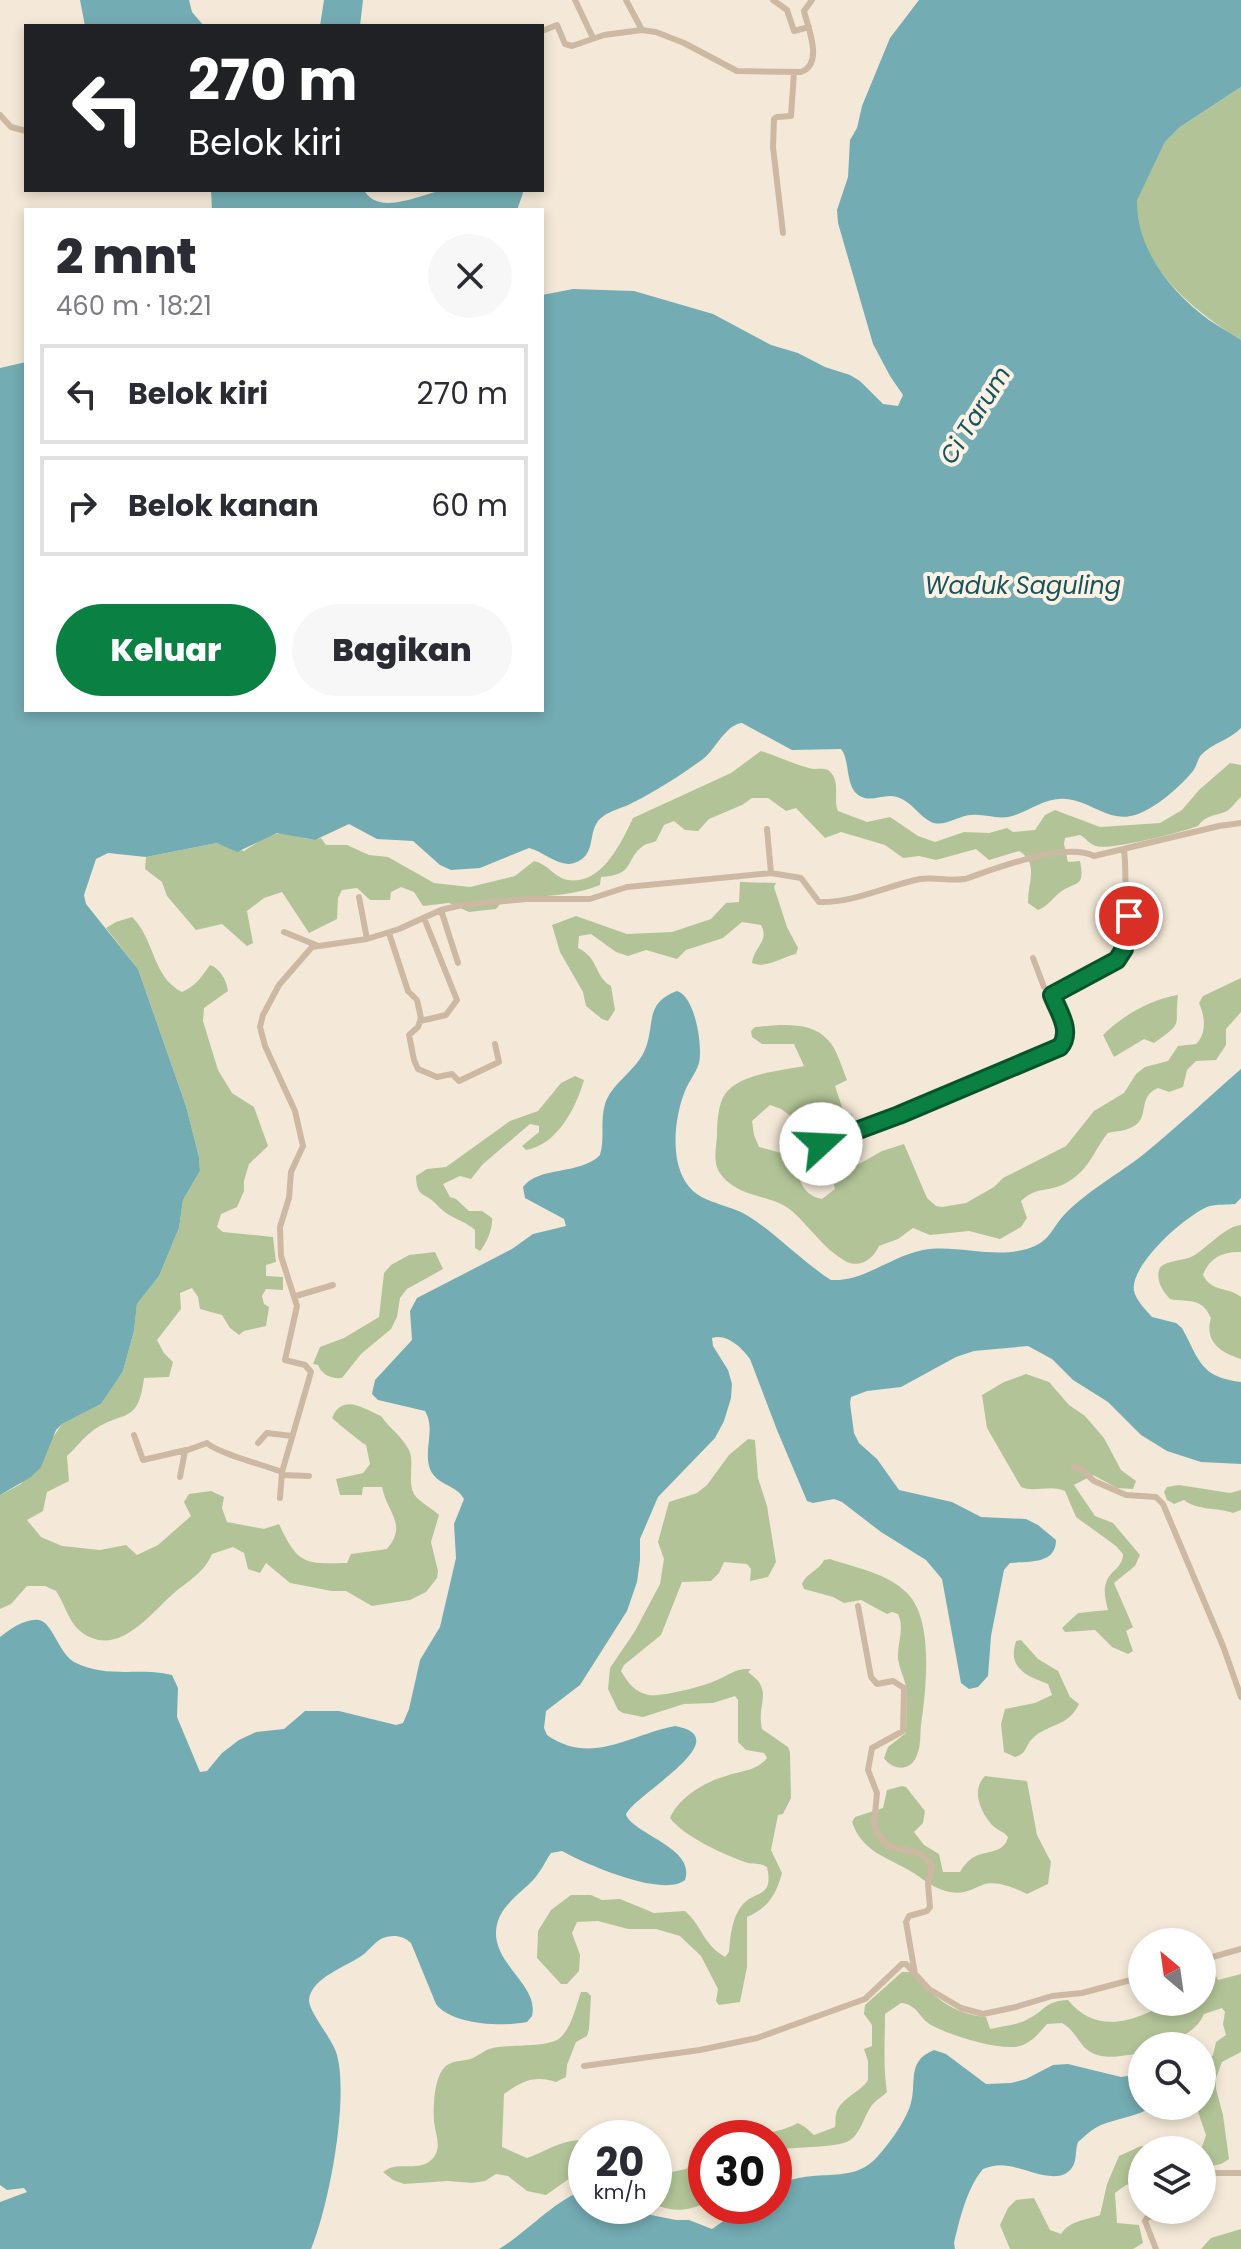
<!DOCTYPE html>
<html lang="id">
<meta charset="utf-8">
<style>
:root{--surface:#fff;--page:#f7f7f7;--text:#2b2b33;--muted:#7c7c81;--line:#e1e1e2;--accent:#0b8043}
body{margin:0;font-family:Poppins,sans-serif;background:var(--page);color:var(--text);height:100vh;display:flex;flex-direction:column;font-size:30px;white-space:nowrap}
*{box-sizing:border-box;margin:0}
p{font-size:26px;color:var(--muted)}
.icon{flex:none;width:44px;height:44px;fill:none;stroke:currentColor;stroke-width:2;stroke-linecap:round;stroke-linejoin:round}
.map{position:relative;flex:1;overflow:hidden}
.side{position:absolute;left:24px;top:208px;width:520px;height:504px;display:flex;flex-direction:column;background:var(--surface);border-radius:0px;box-shadow:0 4px 12px #0003}
.side>*{flex:none}
.guide{position:absolute;left:24px;top:24px;width:520px;height:168px;border-radius:0px;box-shadow:0 4px 12px #0003;background:#202124;color:#fff;overflow:hidden}
.needle{width:52px;rotate:331deg}
.controls{position:absolute;left:1128px;top:1928px;display:grid;gap:16px}
.controls a{display:grid;place-items:center;width:88px;height:88px;border-radius:50%;background:var(--surface);box-shadow:0 4px 12px #0003;font-size:40px}
.speed{position:absolute;left:568px;top:2120px;display:flex;gap:16px;font-size:40px;font-weight:700;text-align:center}
.speed>*{display:grid;place-content:center;width:104px;height:104px;border-radius:50%;background:var(--surface);box-shadow:0 4px 12px #0003;line-height:1}
.speed small{font-size:20px;font-weight:400}
.speed .limit{border:12px solid #d22;background:#fff;color:#111}
.pin{position:absolute;display:grid;place-items:center;width:68px;height:68px;color:#fff;margin:-34px;border:4px solid #fff;border-radius:50%;box-shadow:0 2px 8px #0007}
.me{position:absolute;width:88px;margin:-44px;rotate:70deg;stroke-linejoin:round;filter:drop-shadow(0 0 6px #0008)}
.turn{display:flex;align-items:center;gap:28px;height:168px;padding:0 32px;font-size:36px}
.turn .icon{width:104px;height:104px;stroke-width:2.5}
.turn b{display:block;font-size:56px;line-height:68px}
.round{display:grid;place-items:center;flex:none;width:84px;height:84px;border-radius:42px;background:var(--page)}
.summary{display:flex;align-items:center;justify-content:space-between;height:136px;padding:0 32px}
h1{font-size:48px;font-weight:800;line-height:60px}
.primary-button{display:flex;gap:16px;margin-top:auto;padding:16px 32px}
.primary-button a{flex:1;height:92px;border-radius:48px;background:var(--accent);color:#fff;font-size:32px;font-weight:800;line-height:92px;text-align:center}
.primary-button a+a{background:var(--page);color:var(--text)}
ul{padding:0;list-style:none}
li{display:flex;align-items:center;gap:24px;height:100px;margin:0 16px 12px;padding:0 16px;border:4px solid var(--line);border-radius:0px}
li div{flex:1}
li b{display:block;font-size:30px}
li em{font-style:normal}
.map>svg:first-child{display:block}
</style>
<div class="map">
<svg width="1241" height="2249" viewBox="0 0 1241 2249">
<rect width="100%" height="100%" fill="#f4e9d8"/>
<path fill="#b2c497" d="M1241,87V340C1191,309 1136,265 1136,200L1165,142L1180,127Z
M761,751C777,756 793,764 809,768C817,771 826,765 832,774C840,785 833,800 838,811L867,822L890,817L918,836L935,842L964,832L989,833L1007,828L1013,832L1035,830L1045,815L1055,810L1100,827L1160,823L1182,810L1199,790L1230,763L1241,765V797C1236,801 1232,808 1227,811C1216,816 1205,815 1198,826C1182,832 1109,851 1096,846C1089,844 1086,838 1080,835L1065,838L1064,844L1068,862L1080,861C1086,890 1074,880 1058,894C1051,900 1048,906 1038,910L1028,903C1027,885 1040,863 1019,851L989,860L976,849L936,860L919,856L903,858L885,845L841,832L825,838L796,808L786,811L768,798H752L742,805L709,819L698,831L685,830L674,821L664,825L656,841C652,843 647,843 643,846C624,860 636,875 601,877L600,885C571,897 536,896 504,899L496,909L469,912L449,903L423,906L414,892L401,887L391,892L390,900H370L357,888L342,890L338,898L337,919L309,933L282,892L264,898L247,911L253,943L247,946L222,924L196,930L167,896L162,882L145,869L146,857L217,843L244,851C255,844 268,834 281,833C295,833 307,843 321,838L326,845H347L369,855L388,857L434,883L470,887L515,876L534,861C548,864 555,878 568,880C602,885 621,843 633,818L731,773Z
M740,882L776,883L774,887L787,927L798,948L796,954C782,957 766,969 752,963C753,948 770,941 761,925L742,922L723,938L686,950L677,959L646,950L628,956L616,952L591,934L579,936L578,948C600,959 593,975 611,986L615,1010L608,1021L602,1019L586,1006L583,992L560,952L552,925L576,916L627,934L672,932L711,919L726,903L739,902Z
M132,917C155,939 152,977 182,992C196,986 202,976 210,965C220,968 227,981 228,991L204,1008L203,1021L218,1070L232,1093L254,1107L268,1146L249,1164L244,1181V1191L237,1207L221,1214L217,1227L223,1232L273,1237L276,1262L266,1265V1276L283,1277V1290L266,1289L262,1296L264,1304L269,1307L266,1326L244,1331L239,1335L230,1328L222,1315L200,1309L198,1297L192,1288L180,1293L181,1309L157,1340L164,1353L173,1362L169,1377L144,1378C138,1428 121,1408 90,1433C82,1439 75,1449 67,1456L69,1481L47,1492L43,1511L27,1520L41,1537L62,1546L100,1550L126,1545L137,1555L158,1545L191,1516L184,1502L189,1494L211,1491L224,1497L222,1508L227,1522L264,1529L279,1524C298,1565 305,1564 347,1563L351,1554L387,1549C408,1524 387,1513 382,1487H363L362,1495H340L336,1479L363,1473L370,1464L366,1445C363,1444 335,1421 332,1418C342,1393 363,1408 381,1416C390,1429 401,1435 409,1450C415,1463 407,1480 414,1494C419,1502 432,1508 439,1515L431,1542L438,1571L437,1578L426,1592L410,1600L372,1606L346,1591H332L290,1583L266,1563L260,1573L248,1569L244,1553L233,1547L212,1554C205,1572 188,1581 174,1593C154,1610 124,1651 92,1638C69,1629 68,1609 56,1591L45,1586H27L11,1604L0,1609V1495L21,1484L62,1424L101,1404L116,1382L123,1371L134,1331L137,1304L159,1276L179,1228L183,1200L200,1171L199,1157L186,1106L138,969L106,928L116,922Z
M1241,978V1012L1226,1029V1045L1216,1060L1196,1061L1187,1070L1183,1087L1169,1092L1158,1088C1137,1097 1150,1117 1134,1126C1126,1131 1117,1131 1108,1133C1093,1151 1091,1168 1068,1182C1050,1193 1038,1185 1021,1201L1027,1218L1021,1227L1000,1239L969,1231L930,1235L913,1228L898,1239L879,1246C873,1259 860,1269 845,1261C824,1249 810,1227 792,1211C772,1194 741,1199 722,1176C712,1164 716,1150 717,1136C717,1123 718,1104 725,1094C740,1073 781,1071 804,1066L794,1044H762L752,1037L751,1031L755,1027C777,1025 811,1020 828,1040C837,1049 842,1068 847,1080L835,1086L844,1113L852,1114L854,1125C840,1123 832,1128 818,1128L809,1115L803,1114L792,1117L781,1109L770,1105L752,1121L754,1135L759,1147L792,1156C798,1174 800,1195 822,1199L835,1189L829,1166L849,1161L859,1164L882,1151L904,1144L927,1198L936,1206L942,1207L966,1203L994,1187L1003,1178L1066,1146L1094,1111L1124,1093L1136,1074L1145,1067L1168,1061L1178,1046L1196,1044C1207,1034 1205,1016 1199,1003L1203,996Z
M1178,995C1174,1028 1185,1021 1154,1043L1144,1039L1114,1057L1103,1035C1122,1016 1151,999 1178,995Z
M575,1076L584,1080C576,1108 557,1145 526,1150L522,1146L539,1132V1126L530,1124L483,1164L471,1179L460,1176L443,1184L450,1197L456,1199L469,1211H482L492,1218C493,1228 487,1243 480,1251L475,1248V1230C463,1219 451,1220 437,1205C425,1191 417,1200 416,1176L427,1169L446,1167L510,1121L538,1111L561,1083Z
M1241,1225V1252C1223,1251 1209,1258 1203,1275C1212,1293 1228,1286 1241,1297V1359C1220,1353 1204,1341 1211,1318C1201,1296 1189,1303 1170,1299C1163,1292 1156,1281 1159,1270C1162,1260 1185,1261 1193,1256C1208,1247 1226,1226 1241,1225Z
M435,1252L443,1269L407,1289L400,1298L397,1317L391,1329L361,1354L342,1378C331,1379 322,1375 318,1365L313,1364L320,1347L344,1338L379,1317L384,1273L391,1265L409,1255Z
M1026,1374L1049,1382L1069,1405L1085,1416L1104,1438L1121,1470L1136,1481L1133,1489L1117,1488L1093,1475L1074,1485L1095,1516L1113,1523L1140,1555L1135,1566L1114,1583L1133,1627L1126,1631L1133,1651L1128,1654L1112,1647L1095,1630L1065,1632L1062,1628L1078,1613L1108,1610C1106,1602 1103,1591 1106,1583C1110,1570 1123,1568 1123,1554L1116,1546L1076,1517L1065,1491C1049,1484 1035,1493 1021,1487L987,1428L982,1395L1004,1382Z
M748,1439L755,1440L758,1478L767,1506L776,1562L768,1577L750,1581L751,1569L747,1564L724,1562L719,1573L711,1581L682,1582L661,1635L624,1665L621,1671C627,1682 636,1693 649,1695C662,1697 705,1686 717,1680C731,1674 735,1668 751,1669L748,1672C775,1691 756,1702 762,1729L788,1747L790,1752L791,1798L783,1814L778,1815L771,1850L782,1873C776,1895 768,1908 747,1917V1967L740,2002L719,2005L716,2001L718,1989L701,1956L680,1936L656,1929H628L598,1921L577,1922L572,1933L580,1955L579,1971L567,1984H561L537,1958L538,1931L551,1910L571,1895H591L602,1900L620,1899L654,1913L685,1911C703,1927 702,1943 725,1957L729,1952C730,1937 732,1916 743,1904C756,1890 774,1898 767,1867C760,1863 755,1864 748,1863C726,1856 683,1836 670,1818C678,1798 706,1781 726,1776C741,1771 757,1771 767,1758L764,1753L746,1750L738,1742V1700L735,1696L713,1703L684,1704L643,1717L623,1713L618,1710L608,1689L610,1668L635,1631L660,1584L664,1559L658,1542L669,1502L697,1493L707,1485L729,1455Z
M1179,1485L1230,1493L1241,1490V1510L1233,1513C1217,1507 1198,1511 1184,1500L1174,1504L1167,1500L1164,1492L1167,1487Z
M830,1559C856,1568 888,1573 908,1594C934,1621 926,1691 921,1725C920,1735 921,1746 917,1755C911,1772 893,1771 884,1758L888,1747L906,1733C906,1718 907,1703 906,1688C905,1678 899,1669 898,1658C897,1643 905,1629 898,1614L892,1612L887,1614L861,1600L844,1603L833,1597L804,1589L802,1584C806,1573 819,1571 824,1560Z
M1021,1640L1038,1659L1058,1671L1070,1697L1079,1704C1068,1728 1047,1723 1032,1739C1025,1746 1027,1754 1015,1757L1004,1752L1001,1724L1005,1709L1035,1703L1052,1695L1048,1684C1027,1676 1007,1669 1016,1641Z
M985,1776L1027,1781L1037,1835L1051,1862L1048,1884L1027,1894C1016,1888 997,1881 985,1884C972,1889 964,1895 950,1892C936,1890 923,1879 912,1872C887,1857 862,1852 852,1822L855,1817L883,1808L887,1790L902,1786L906,1787L925,1811L923,1823L914,1832L924,1845L939,1854L943,1872H960C963,1867 968,1860 974,1857C987,1850 1004,1854 1008,1837C1003,1831 997,1830 992,1825C980,1811 971,1790 985,1776Z
M902,1972H910C933,1996 952,2014 986,2017L990,2029C1002,2026 1018,2025 1028,2019C1046,2010 1045,2001 1068,2000C1090,2027 1117,2026 1147,2013C1155,2010 1162,2003 1170,2002C1180,2000 1192,2002 1202,2002V1975L1206,1977L1215,1974L1218,1980L1241,1974V2052L1222,2062L1216,2078V2089L1223,2115L1229,2159L1221,2164L1202,2168V2150H1195L1202,2147L1206,2135L1196,2106H1202V2067L1213,2055L1216,2042L1226,2035L1223,2024L1225,2012L1222,2008L1204,2014C1195,2036 1164,2046 1142,2046V2053C1124,2055 1100,2063 1084,2047C1076,2038 1073,2029 1062,2023L1047,2024C1040,2032 1033,2041 1023,2045C1004,2053 949,2035 931,2025C919,2018 917,2004 901,2003L885,2014C885,2041 883,2066 887,2092C882,2097 876,2100 872,2105C865,2114 862,2129 853,2138C841,2150 794,2145 774,2151V2138H737C759,2131 776,2135 798,2123L805,2127L814,2135L835,2127C836,2122 835,2118 836,2114C840,2098 861,2092 868,2080V2061L864,2049L872,2046V2025L864,2014L865,2005Z
M581,1992H587L591,1996L589,2029L587,2036L576,2042L567,2065L566,2077L556,2082C535,2075 522,2081 504,2094L502,2147L527,2158C545,2152 566,2137 586,2141V2167L546,2195L527,2191L508,2176L496,2174L485,2181L472,2183L448,2181L404,2184L393,2180L383,2172C387,2170 390,2167 394,2167C405,2165 421,2169 430,2161C444,2149 435,2135 434,2121C433,2106 434,2071 449,2064C456,2060 466,2061 473,2058C479,2055 484,2051 489,2049C509,2043 549,2049 561,2037C572,2026 576,2006 581,1992Z
M1141,2146L1169,2150H1142V2168L1138,2182L1126,2185L1115,2193L1117,2223L1139,2225L1143,2243L1133,2249H1010L1000,2225L1008,2208L1016,2200L1034,2198L1050,2230L1061,2234C1069,2221 1086,2220 1100,2215L1107,2184L1119,2156Z
M706,2150V2202C689,2212 671,2212 654,2204V2167L662,2174L686,2169Z
M1241,2229V2249H1201L1211,2238Z"/>
<path fill="#74acb3" d="M80,0H189L192,12L204,26H85Z
M324,0H363L360,26H320Z
M919,0H1241V87L1180,127L1165,142L1137,200C1136,249 1171,292 1209,320C1219,327 1231,333 1241,340V728C1230,740 1212,743 1201,755C1197,760 1197,766 1193,771C1180,787 1155,809 1135,815C1109,823 1091,801 1066,799C1044,797 1028,813 1008,817C996,819 984,814 972,815C959,815 944,828 931,822C919,816 911,801 897,797C886,793 872,802 862,797C844,790 851,761 841,749L792,750L742,723C725,725 716,749 703,759C681,775 658,790 634,802C624,808 610,810 601,818C586,831 598,856 574,863C559,868 543,851 529,848L480,868L451,870L440,865L413,841L377,839L349,824L315,840L277,833L237,852L217,843L146,857L108,853L96,859L84,895L86,904L138,969L186,1106L199,1157L200,1171L183,1200L179,1228L159,1276L137,1304L134,1331L123,1371L116,1382L101,1404L62,1424L56,1430L41,1467L31,1477L0,1495V368L26,362V710H542V295L573,289L634,291L713,314L771,345L798,353L825,367L850,375L860,381L883,404L898,406L903,395L890,376L873,344L838,223L837,210L848,177L850,140L857,128L862,106L890,38Z
M211,190H364C379,218 424,192 446,190C471,188 497,190 522,190L523,193L517,210H212Z
M677,991C695,996 703,1046 699,1063C696,1073 689,1081 685,1091C678,1108 674,1132 676,1151C677,1165 682,1180 692,1190C707,1204 731,1205 748,1216C777,1234 801,1261 831,1280C864,1282 891,1256 923,1250C957,1244 992,1259 1027,1249C1051,1242 1051,1228 1066,1213C1085,1193 1121,1172 1144,1154C1177,1127 1209,1097 1241,1069V1198L1235,1204C1227,1205 1218,1204 1210,1206C1188,1213 1129,1265 1134,1291C1136,1300 1145,1309 1152,1317L1176,1323L1182,1328C1200,1361 1200,1377 1241,1382V1464L1201,1462L1167,1451L1141,1435L1108,1402L1073,1380L1052,1359L1028,1346L974,1351L956,1357L901,1387L867,1391L851,1397L850,1403L854,1433L859,1443L877,1459L899,1490L952,1502L981,1517L1026,1519L1038,1525L1056,1540C1056,1565 1028,1561 1010,1563L1004,1570L991,1636L988,1676L978,1687L969,1689L961,1683L942,1579L926,1560L881,1532L842,1502L834,1499L813,1503L807,1501L777,1430L750,1359C742,1348 727,1333 712,1338L713,1346L728,1370L732,1384L731,1398L724,1421L715,1438L658,1497L640,1539V1560L637,1582L627,1611L580,1685L546,1711L544,1728L547,1735C591,1766 629,1735 675,1726C742,1738 630,1797 626,1815C635,1835 696,1848 685,1880C663,1898 585,1864 562,1851L551,1853C545,1862 541,1871 534,1879C522,1892 503,1904 498,1921C485,1961 540,1983 532,2016L527,2022C502,2027 452,2025 436,2004L411,1943C404,1936 393,1934 383,1938C376,1941 370,1949 364,1954C349,1966 311,1977 309,2000C309,2013 333,2039 337,2055C349,2100 329,2206 311,2249H0V2202L27,2192L24,2188L7,2190L0,2185V1637C10,1629 26,1618 39,1620C52,1622 59,1653 74,1662C106,1679 139,1667 172,1675L178,1688L177,1717L200,1772L207,1771L222,1753L239,1740L256,1732L284,1729L305,1711H339L396,1725L403,1723L409,1709L420,1660L440,1627L456,1558L454,1524L464,1499C456,1484 437,1486 430,1469C423,1450 436,1429 425,1411L378,1400L372,1394L375,1380L412,1340L410,1311L417,1298L512,1249L533,1234L566,1226L564,1219L525,1198L523,1187C538,1166 581,1175 600,1155C605,1139 600,1120 605,1104C611,1085 633,1072 643,1054C657,1027 642,1004 677,991Z
M934,2050L946,2054L986,2084L1011,2083L1026,2079L1053,2065L1068,2064L1121,2077L1140,2074L1142,2075V2106H1153C1137,2117 1118,2118 1101,2125C1092,2129 1085,2136 1078,2142C1075,2150 1077,2159 1073,2166C1061,2188 1026,2168 1008,2166C1000,2164 991,2166 983,2169C967,2188 960,2218 954,2243L955,2249H499C529,2231 553,2201 586,2189V2206H631L641,2213L676,2220H689L712,2229L745,2206H774V2188C811,2164 851,2188 878,2156C890,2142 902,2126 909,2109C919,2085 904,2062 934,2050Z"/>
<g fill="none" stroke-linecap="round" stroke-linejoin="round">
<path stroke="#cdb9a3" stroke-width="6" d="M575,0L593,38
M626,0L642,30
M773,0L787,10L794,31L809,27
M542,31L557,25L565,44L572,46L604,35L642,30L656,32L684,43L737,71L801,72C824,64 808,28 804,11L812,0
M0,115L11,127L26,131
M783,233L773,147L774,119L777,117L791,116L794,72
M767,829L771,873
M359,897L367,939
M441,910L458,963
M284,932L316,945
M389,933L408,991L417,1000L421,1018L418,1027L409,1035L414,1060L418,1069L437,1077L452,1074L459,1081L499,1062L495,1044
M1033,958L1044,987L1052,995
M420,1021L446,1015L457,1000L424,918
M821,1144L899,1115L1060,1047C1073,1031 1058,1011 1052,995L1116,961L1124,949L1121,920L1130,913C1123,894 1127,872 1124,850
M296,1296L333,1285
M134,1435L143,1460L186,1450
M258,1443L267,1433L292,1436
M1074,1467L1082,1470L1094,1481L1126,1495L1156,1497L1163,1504L1223,1646L1241,1697
M282,1475L309,1476
M180,1477L185,1451L207,1443C217,1453 264,1465 282,1472
M280,1498L282,1472L311,1372L305,1365L285,1360L297,1306L281,1256L280,1227L289,1198L291,1172L303,1146L295,1111L265,1046L260,1027L263,1015L279,985L312,947L367,939L399,929L441,910L462,905L527,899H590L627,887L771,873L801,878L819,902C854,903 886,886 920,879C934,877 949,881 965,879C995,869 1065,841 1094,856L1219,826L1241,823
M858,1606L871,1677L877,1684L893,1681L904,1688L903,1731L872,1748L868,1770L877,1793L874,1824L877,1833L888,1846L921,1854L932,1865L928,1884L930,1907L927,1911L909,1916L906,1922L915,1974
M1202,1960L1241,1949
M584,2066L700,2050L757,2038L865,1999L902,1964H906L929,1989L961,2008L983,2014L1016,2007L1052,1996L1082,1993L1142,1977
M1202,2173H1241
M1156,2249L1145,2221L1147,2218L1165,2210"/>
</g>
<g fill="none" stroke-linecap="round" stroke-linejoin="round">
<defs>
<path id="route" d="M821,1144L899,1115L1060,1047C1073,1031 1058,1011 1052,995L1117,960L1124,949L1121,920L1129,916"/>
</defs>
<use href="#route" stroke="#07532c" stroke-width="20"/>
<use href="#route" stroke="#0b8043" stroke-width="14"/>
</g>
<g text-anchor="middle" dominant-baseline="central" stroke-width="8" stroke-linejoin="round" paint-order="stroke">
<g font-size="24" font-style="italic" fill="#17535c" stroke="#fbf2e5">
<text transform="translate(975 415) rotate(-58)">Ci Tarum</text>
<text x="1023" y="585">Waduk Saguling</text>
</g>
</g>
</svg>
<div class="controls">
<a><svg class="needle" viewBox="-14 -14 28 28"><path d="M0-13l5 13h-10z" fill="#e53935"/><path d="M0 13l5-13h-10z" fill="#7c7c81"/></svg></a>
<a><svg class="icon" aria-label="search" viewBox="0 0 24 24"><circle cx="10" cy="10" r="6"/><path d="M15 15l6 6"/></svg></a>
<a><svg class="icon" aria-label="layers" viewBox="0 0 24 24"><path d="M12 4l9 5-9 5-9-5zM3 14l9 5 9-5"/></svg></a>
</div>
<div class="speed"><div>20<small>km/h</small></div><div class="limit">30</div></div>
<div class="pin" style="left:1129px;top:916px;background:#d93025"><svg class="icon" aria-label="arrive" viewBox="0 0 24 24"><path d="M6 21V4h12l-3 4 3 4H6"/></svg></div>
<svg class="me" style="left:821px;top:1144px" viewBox="-20 -20 40 40"><circle r="19" fill="#fff"/><path d="M0-13L10 11 0 6-10 11z" fill="#0b8043"/></svg>
<div class="guide">
<div class="turn"><svg class="icon" aria-label="left" viewBox="0 0 24 24"><path d="M17 20v-9H6M10 6l-5 5 5 5"/></svg><div><b>270 m</b>Belok kiri</div></div>
</div>
<section class="side">
<div class="summary"><div><h1>2 mnt</h1><p>460 m · 18:21</p></div><a class="round"><svg class="icon" aria-label="close" viewBox="0 0 24 24"><path d="M6 6l12 12M18 6L6 18"/></svg></a></div>
<ul>
<li><svg class="icon" aria-label="left" viewBox="0 0 24 24"><path d="M17 20v-9H6M10 6l-5 5 5 5"/></svg><div><b>Belok kiri</b></div><em>270 m</em></li>
<li><svg class="icon" aria-label="right" viewBox="0 0 24 24"><path d="M7 20v-9h11M14 6l5 5-5 5"/></svg><div><b>Belok kanan</b></div><em>60 m</em></li>
</ul>
<div class="primary-button"><a>Keluar</a><a>Bagikan</a></div>
</section>
</div>
